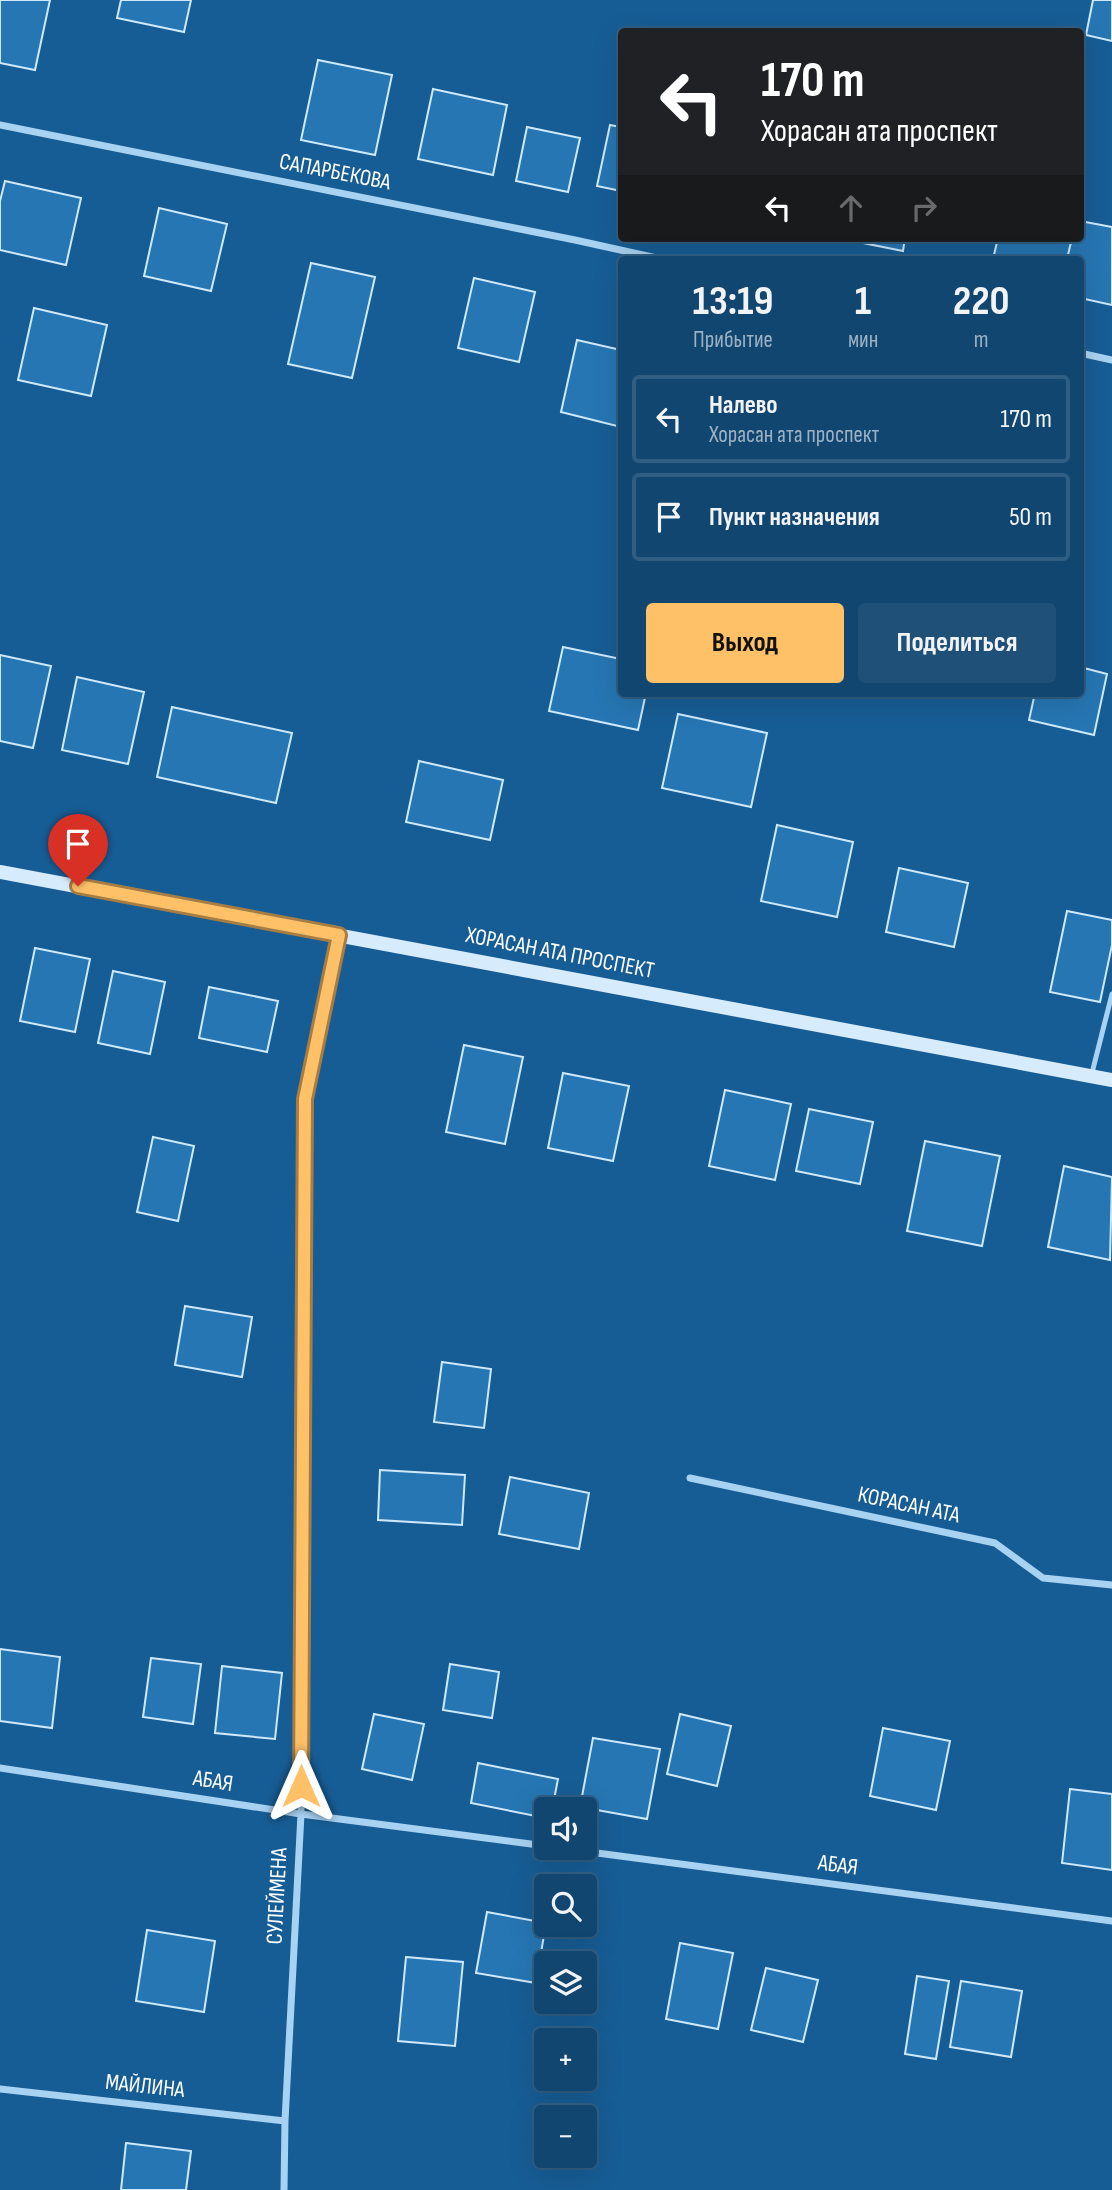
<!DOCTYPE html>
<html lang="ru">
<meta charset="utf-8">
<style>
:root{--surface:#114670;--page:#1e5078;--text:#f1f3f6;--muted:#9cb1c3;--line:#305e83;--accent:#ffc168}
body{margin:0;font-family:"Sofia Sans Condensed",sans-serif;background:var(--page);color:var(--text);height:100vh;display:flex;flex-direction:column;font-size:26px;white-space:nowrap}
*{box-sizing:border-box;margin:0}
p{font-size:23px;color:var(--muted)}
.icon{flex:none;width:38px;height:38px;fill:none;stroke:currentColor;stroke-width:2;stroke-linecap:round;stroke-linejoin:round}
.map{position:relative;flex:1;overflow:hidden}
.details{position:absolute;left:618px;top:256px;width:466px;height:441px;display:flex;flex-direction:column;background:var(--surface);border-radius:7px;box-shadow:0 7px 28px #0002,0 0 0 2px var(--line)}
.details>*{flex:none}
.top-card{position:absolute;left:618px;top:28px;width:466px;height:214px;border-radius:7px;box-shadow:0 7px 28px #0002,0 0 0 2px var(--line);background:#202124;color:#fff;overflow:hidden}
.controls{position:absolute;left:534px;top:1797px;display:grid;gap:14px}
.controls a{display:grid;place-items:center;width:63px;height:63px;border-radius:7px;background:var(--surface);box-shadow:0 7px 28px #0002,0 0 0 2px var(--line);font-size:35px}
.pin{position:absolute;display:grid;place-items:center;width:60px;height:60px;color:#fff;margin:-72px -30px;border-radius:50% 50% 50% 0;rotate:-45deg;box-shadow:0 0 7px #0007}
.pin .icon{rotate:45deg}
.me{position:absolute;width:77px;margin:-38px;rotate:0deg;stroke-linejoin:round;filter:drop-shadow(0 0 5px #0008)}
.turn{display:flex;align-items:center;gap:24px;height:147px;padding:0 28px;font-size:32px}
.turn .icon{width:91px;height:91px;stroke-width:2.5}
.turn b{display:block;font-size:49px;line-height:60px}
.lanes{display:flex;align-items:center;height:66px;padding:0 28px;background:#0003;justify-content:center;gap:35px;direction:ltr}
.lanes .off{opacity:.35}
.eta{display:flex;justify-content:space-evenly;align-items:center;height:119px;text-align:center}
.eta b{font-size:42px;font-weight:700;line-height:49px}
.cta{display:flex;gap:14px;margin-top:auto;padding:14px 28px}
.cta a{flex:1;height:80px;border-radius:7px;background:var(--accent);color:#111;font-size:28px;font-weight:700;line-height:80px;text-align:center}
.cta a+a{background:var(--page);color:var(--text)}
ul{padding:0;list-style:none}
li{display:flex;align-items:center;gap:21px;height:88px;margin:0 14px 10px;padding:0 14px;border:4px solid var(--line);border-radius:7px}
li div{flex:1}
li b{display:block;font-size:26px}
li em{font-style:normal}
.map>svg:first-child{display:block}
</style>
<div class="map">
<svg width="1112" height="2190" viewBox="0 0 1112 2190">
<rect width="100%" height="100%" fill="#175d95"/>
<path fill="#2676b3" stroke="#cfe9fc" stroke-width="2" d="M0,0H50L35,70L0,63Z
M121,0H191L184,32L117,18Z
M1093,0H1112V41L1086,35Z
M318,60L392,75L375,155L301,140Z
M433,89L507,105L493,175L418,159Z
M610,125L621,127V191L597,186Z
M527,127L580,138L568,192L516,181Z
M5,181L81,198L66,265L0,250V201Z
M159,208L227,224L211,291L144,276Z
M1080,221L1112,227V305L1080,298V259H1067L1072,238H1080Z
M838,238H905L903,251Z
M998,238H1072L1067,259H993Z
M311,263L375,277L352,378L288,364Z
M474,278L535,292L519,362L458,348Z
M34,308L107,325L91,396L18,380Z
M577,340L621,350V427L561,412Z
M563,647L621,659V693H646L638,730L549,711Z
M0,655L51,666L33,748L0,741Z
M1080,667L1107,674L1094,735L1029,720L1035,693H1080Z
M77,677L144,692L128,764L62,750Z
M172,707L292,733L276,803L157,777Z
M678,714L767,733L751,807L662,788Z
M419,761L503,780L490,840L406,822Z
M777,825L853,842L837,917L761,901Z
M899,868L968,883L954,947L886,932Z
M1067,911L1112,920V945L1100,1002L1050,992Z
M35,948L90,959L75,1032L20,1021Z
M113,971L165,982L150,1054L98,1043Z
M209,987L278,1001L267,1052L199,1038Z
M464,1045L523,1057L505,1144L446,1132Z
M563,1073L629,1086L613,1161L548,1148Z
M725,1090L791,1104L775,1180L709,1166Z
M809,1109L873,1122L860,1184L796,1171Z
M153,1137L194,1146L178,1221L137,1212Z
M925,1141L1000,1156L982,1246L907,1231Z
M1064,1166L1112,1177L1110,1260L1048,1247Z
M185,1306L252,1317L242,1377L175,1365Z
M442,1362L491,1369L484,1428L434,1422Z
M380,1470L465,1475L462,1525L378,1520Z
M510,1477L589,1493L579,1549L499,1534Z
M0,1649L60,1657L52,1728L0,1721Z
M151,1658L201,1664L193,1724L143,1717Z
M450,1664L499,1672L492,1718L443,1710Z
M222,1666L282,1673L275,1739L215,1733Z
M374,1714L424,1724L412,1780L362,1769Z
M680,1714L731,1726L717,1786L667,1774Z
M883,1728L950,1741L936,1810L870,1796Z
M593,1738L660,1749L647,1819L580,1807Z
M478,1763L558,1779L552,1810H546V1818L471,1803Z
M1070,1789L1112,1794V1870L1062,1863Z
M487,1912L546,1923L536,1983L476,1973Z
M147,1930L215,1941L204,2012L136,2001Z
M680,1943L733,1953L718,2029L666,2019Z
M406,1957L463,1962L455,2046L398,2041Z
M766,1968L818,1980L803,2042L751,2030Z
M917,1976L949,1981L936,2059L905,2054Z
M961,1981L1022,1991L1011,2057L950,2047Z
M126,2143L191,2151L186,2190H121Z"/>
<g fill="none" stroke-linecap="round" stroke-linejoin="round">
<path stroke="#a8d2f1" stroke-width="5" d="M1092,1073L1112,994"/>
<path stroke="#a8d2f1" stroke-width="7" d="M0,125L575,240L661,259
M1080,353L1112,360
M690,1478L995,1543L1043,1578L1112,1585
M0,1768L301,1814L546,1846
M559,1848L1112,1921
M0,2089L285,2121
M284,2190L285,2121L301,1814L305,1099L339,935"/>
<path stroke="#d6ebfb" stroke-width="14" d="M0,872L1112,1080"/>
</g>
<g fill="none" stroke-linecap="round" stroke-linejoin="round">
<defs>
<path id="route" d="M78,886L339,935L305,1099L301,1786"/>
</defs>
<use href="#route" stroke="#a67d44" stroke-width="18"/>
<use href="#route" stroke="#ffc168" stroke-width="12"/>
</g>
<g text-anchor="middle" dominant-baseline="central" stroke-width="7" stroke-linejoin="round" paint-order="stroke">
<g font-size="23" fill="#fff" stroke="#175d95">
<text transform="translate(335 172) rotate(11)">САПАРБЕКОВА</text>
<text transform="translate(560 953) rotate(11)">ХОРАСАН АТА ПРОСПЕКТ</text>
<text transform="translate(909 1505) rotate(12)">КОРАСАН АТА</text>
<text transform="translate(213 1781) rotate(9)">АБАЯ</text>
<text transform="translate(838 1865) rotate(8)">АБАЯ</text>
<text transform="translate(277 1896) rotate(-87)">СУЛЕЙМЕНА</text>
<text transform="translate(145 2086) rotate(6)">МАЙЛИНА</text>
</g>
</g>
</svg>
<div class="controls">
<a><svg class="icon" aria-label="sound" viewBox="0 0 24 24"><path d="M4 9h4l5-4v14l-5-4H4zM17 9q2 3 0 6"/></svg></a>
<a><svg class="icon" aria-label="search" viewBox="0 0 24 24"><circle cx="10" cy="10" r="6"/><path d="M15 15l6 6"/></svg></a>
<a><svg class="icon" aria-label="layers" viewBox="0 0 24 24"><path d="M12 4l9 5-9 5-9-5zM3 14l9 5 9-5"/></svg></a>
<a>+</a>
<a>−</a>
</div>
<div class="pin" style="left:78px;top:886px;background:#d93025"><svg class="icon" aria-label="arrive" viewBox="0 0 24 24"><path d="M6 21V4h12l-3 4 3 4H6"/></svg></div>
<svg class="me" style="left:301px;top:1786px" viewBox="-20 -20 40 40"><path d="M0-17L14 15 0 8-14 15z" fill="#ffc168" stroke="#fff" stroke-width="4"/></svg>
<div class="top-card">
<div class="turn"><svg class="icon" aria-label="left" viewBox="0 0 24 24"><path d="M17 20v-9H6M10 6l-5 5 5 5"/></svg><div><b>170 m</b>Хорасан ата проспект</div></div>
<div class="lanes"><svg class="icon" aria-label="left" viewBox="0 0 24 24"><path d="M17 20v-9H6M10 6l-5 5 5 5"/></svg><svg class="icon off" aria-label="ahead" viewBox="0 0 24 24"><path d="M12 20V5M6 11l6-6 6 6"/></svg><svg class="icon off" aria-label="right" viewBox="0 0 24 24"><path d="M7 20v-9h11M14 6l5 5-5 5"/></svg></div>
</div>
<section class="details">
<div class="eta">
<div><b>13:19</b><p>Прибытие</p></div>
<div><b>1</b><p>мин</p></div>
<div><b>220</b><p>m</p></div>
</div>
<ul>
<li><svg class="icon" aria-label="left" viewBox="0 0 24 24"><path d="M17 20v-9H6M10 6l-5 5 5 5"/></svg><div><b>Налево</b><p>Хорасан ата проспект</p></div><em>170 m</em></li>
<li><svg class="icon" aria-label="arrive" viewBox="0 0 24 24"><path d="M6 21V4h12l-3 4 3 4H6"/></svg><div><b>Пункт назначения</b></div><em>50 m</em></li>
</ul>
<div class="cta"><a>Выход</a><a>Поделиться</a></div>
</section>
</div>
